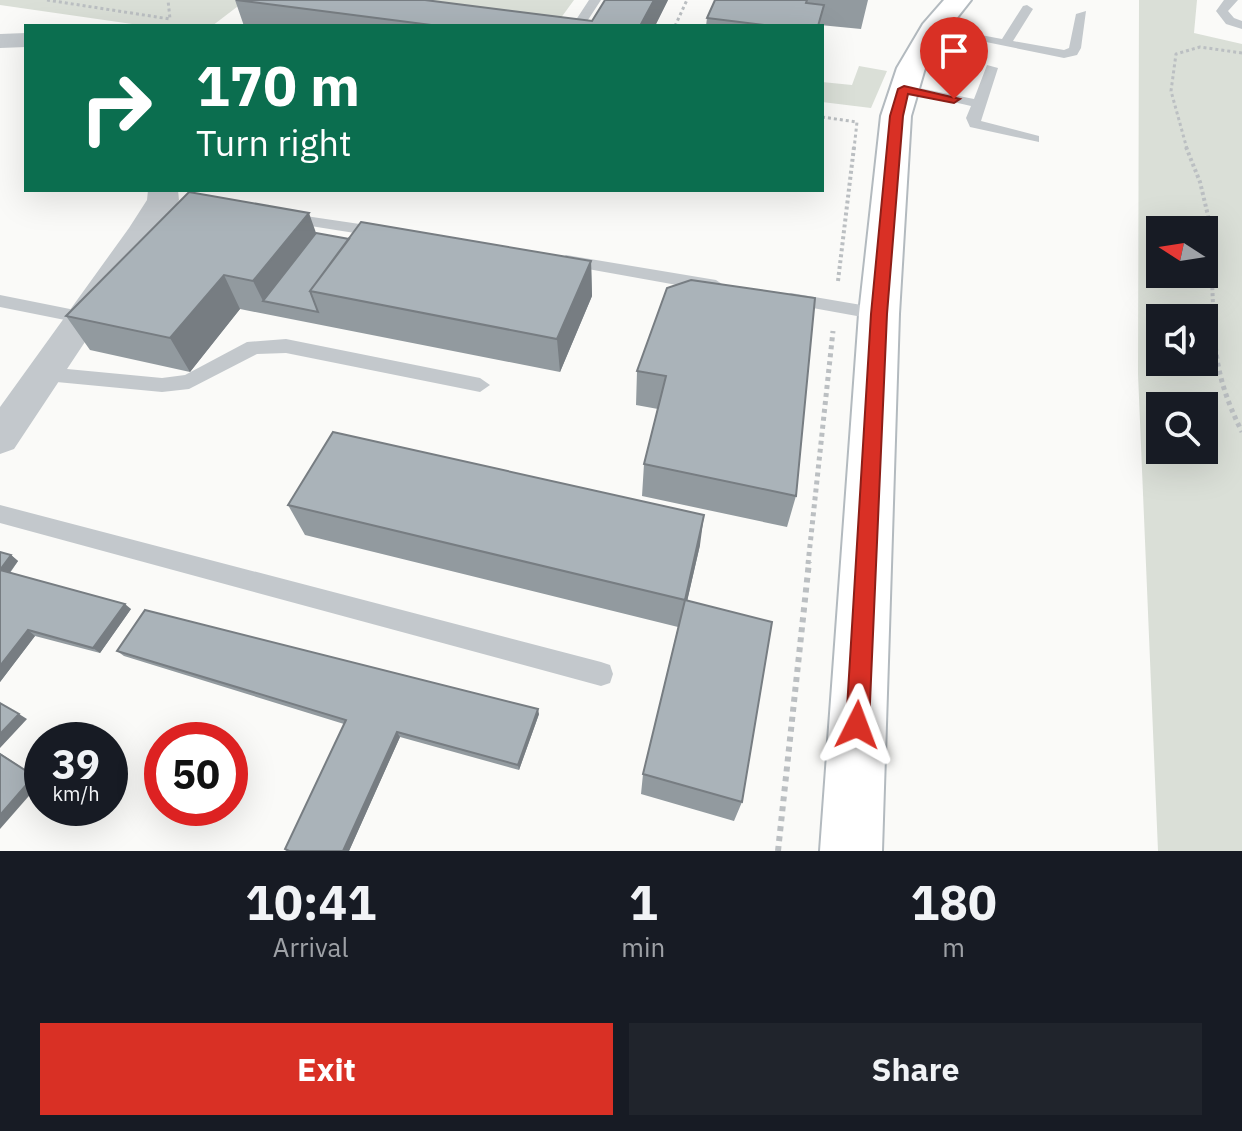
<!DOCTYPE html>
<style>
:root{--surface:#171b24;--page:#20242c;--text:#f1f3f6;--muted:#9ea1a6;--accent:#d93025}
body{margin:0;font-family:"IBM Plex Sans",sans-serif;background:var(--page);color:var(--text);height:100vh;display:flex;flex-direction:column;font-size:30px;white-space:nowrap}
*{box-sizing:border-box;margin:0}
p{font-size:26px;color:var(--muted)}
.icon{flex:none;width:44px;height:44px;fill:none;stroke:currentColor;stroke-width:2;stroke-linecap:round;stroke-linejoin:round}
.map{position:relative;height:851px;overflow:hidden}
.panel{display:flex;flex-direction:column;background:var(--surface);flex:1}
.panel>*{flex:none}
.top-card{position:absolute;left:24px;top:24px;width:800px;height:168px;border-radius:0px;box-shadow:0 8px 32px #0002;background:#0b6e4f;color:#fff;overflow:hidden}
.needle{width:52px;rotate:282deg}
.buttons{position:absolute;left:1146px;top:216px;display:grid;gap:16px}
.buttons a{display:grid;place-items:center;width:72px;height:72px;border-radius:0px;background:var(--surface);box-shadow:0 8px 32px #0002;font-size:40px}
.speed{position:absolute;left:24px;top:722px;display:flex;gap:16px;font-size:40px;font-weight:700;text-align:center}
.speed>*{display:grid;place-content:center;width:104px;height:104px;border-radius:50%;background:var(--surface);box-shadow:0 8px 32px #0002;line-height:1}
.speed small{font-size:20px;font-weight:400}
.speed .limit{border:12px solid #d22;background:#fff;color:#111}
.pin{position:absolute;display:grid;place-items:center;width:68px;height:68px;color:#fff;margin:-82px -34px;border-radius:50% 50% 50% 0;rotate:-45deg;box-shadow:0 0 8px #0007}
.pin .icon{rotate:45deg}
.me{position:absolute;width:88px;margin:-44px;rotate:3deg;stroke-linejoin:round;filter:drop-shadow(0 0 6px #0008)}
.turn{display:flex;align-items:center;gap:28px;height:168px;padding:0 40px;font-size:36px}
.turn .icon{width:104px;height:104px;stroke-width:2.5}
.turn b{display:block;font-size:56px;line-height:68px}
.eta{display:flex;justify-content:space-evenly;align-items:center;height:136px;text-align:center}
.eta b{font-size:48px;font-weight:700;line-height:56px}
.primary-button{display:flex;gap:16px;margin-top:auto;padding:16px 40px}
.primary-button a{flex:1;height:92px;border-radius:0px;background:var(--accent);color:#fff;font-size:32px;font-weight:700;line-height:92px;text-align:center}
.primary-button a+a{background:var(--page);color:var(--text)}
.map>svg:first-child{display:block}
</style>
<div class="map">
<svg width="1242" height="851" viewBox="0 0 1242 851">
<rect width="100%" height="100%" fill="#fafaf8"/>
<path fill="#dadfd7" fill-rule="evenodd" d="M0,0H246L212,26H146L0,5Z
M361,0H574L555,26Z
M1139,0H1197L1194,33L1242,44V851H1158L1138,374ZM1160,230H1204V274H1160ZM1160,318H1204V362H1160ZM1160,406H1204V450H1160Z
M859,66L887,71L871,108L822,102V82L852,85Z"/>
<g fill="none" stroke-linecap="round" stroke-linejoin="round">
<defs>
<path id="secondary" d="M944,0H971L945,33L925,68L911,116L899,314L882,851H820L859,314L881,116L897,68L923,24Z"/>
</defs>
<use href="#secondary" stroke="#b3babf" stroke-width="4"/>
<path stroke="#bbbfc2" stroke-width="3" stroke-dasharray="3 3" stroke-linecap="butt" d="M47,0L170,19L168,0
M675,26L687,0
M822,117L857,122L854,149
M1187,149L1171,91L1176,54L1200,47L1242,53"/>
<path stroke="#bbbfc2" stroke-width="4" stroke-dasharray="3 3" stroke-linecap="butt" d="M1186,147L1200,182L1210,224L1214,333
M838,281L854,147"/>
<path stroke="#bbbfc2" stroke-width="5" stroke-dasharray="4 4" stroke-linecap="butt" d="M1214,331C1216,369 1225,398 1242,432
M808,564L833,331"/>
<path stroke="#bbbfc2" stroke-width="6" stroke-dasharray="5 5" stroke-linecap="butt" d="M778,851L809,562"/>
<path fill="#c3c8cc" fill-rule="evenodd" d="M589,0H601L584,26H572Z
M1224,0H1238L1228,11L1234,18L1242,21V29L1226,24L1216,11Z
M1027,5L1033,9L1013,41L1064,50L1069,48L1076,14L1086,11L1081,48L1077,55L1064,58L927,30L933,26L1002,39L1023,6Z
M987,65L998,68L981,121L1039,136V142L970,127L966,118L971,106L897,89L904,85L974,99Z
M285,213L380,227L388,232L380,237L279,221V215Z
M566,255L716,280L725,286L716,292L560,264L558,260Z
M791,293L879,308L888,314L879,320L785,303L782,299L785,295Z
M0,295L85,312L94,318L85,324L0,307Z
M286,339L480,378L490,385L480,392L286,353L257,354L189,389L162,392L46,381L37,374L46,367L162,378L185,375L247,342Z
M0,505L601,662L610,665L613,674L610,683L601,686L0,523Z"/>
<path fill="#c3c8cc" fill-rule="evenodd" d="M26,33V47L0,48V34Z
M148,190H178L179,200L14,449L0,454V407L129,228L147,200Z"/>
<use href="#secondary" fill="#fff" fill-rule="evenodd"/>
</g>
<path fill="#929a9f" d="M235,0L592,21L668,0L655,26H244Z
M715,0H868L861,29L820,25V26H706L707,18Z
M316,233L349,239L591,261L592,296L560,372L240,309L190,372L90,350L66,316Z
M667,288L796,496L787,527L642,496L644,464L658,409L636,405L637,371Z
M288,505L700,545L687,601L742,802L734,821L641,794L643,774L678,627L305,535Z
M0,552L11,555L18,561L10,573L131,609L100,653L35,636L0,682Z
M117,651L539,714L519,770L400,737L349,851H287L285,849L344,724L124,656Z"/>
<path fill="#777d82" d="M654,0H668L655,26H640Z
M309,213L321,247L263,301L253,281Z
M591,261L592,296L560,372L557,339Z
M224,275L240,309L190,372L170,338Z
M704,515L700,545L681,628L685,600Z
M11,555L18,561L7,576L0,570Z
M125,604L131,609L100,653L93,648Z
M28,630L35,636L0,682V666Z
M538,709L539,714L519,770L518,765Z
M19,714L27,719L0,748V734Z
M397,732L400,737L349,851H343Z
M0,753L42,781L0,829Z"/>
<path fill="#aab3b9" stroke="#777d82" stroke-width="2" d="M236,0H425L592,21L605,0H654L640,26H439Z
M715,0H807L806,3L824,5L818,26H773L707,18Z
M189,192L309,213L253,281L224,275L170,338L66,316Z
M361,222L591,261L557,339L310,291Z
M316,233L349,239L310,291L318,312L263,301Z
M691,280L815,298L796,496L644,464L666,376L637,371L667,288Z
M333,432L704,515L685,600L288,505Z
M0,552L11,555L0,570Z
M0,570L125,604L93,648L28,630L0,666Z
M685,600L772,622L742,802L643,774Z
M145,610L538,709L518,765L397,732L343,851H289L285,849L346,720L117,651Z
M0,703L19,714L0,734Z
M0,754L34,776L0,815Z"/>
<path fill="#d93025" stroke="#8d1f18" stroke-width="2" d="M904,86L960,99L954,103L908,94L903,116L887,314L869,725L866,733L857,736L849,733L846,725L871,314L890,116L898,89Z"/>
</svg>
<div class="buttons">
<a><svg class="needle" viewBox="-14 -14 28 28"><path d="M0-13l5 13h-10z" fill="#e53935"/><path d="M0 13l5-13h-10z" fill="#9ea1a6"/></svg></a>
<a><svg class="icon" aria-label="sound" viewBox="0 0 24 24"><path d="M4 9h4l5-4v14l-5-4H4zM17 9q2 3 0 6"/></svg></a>
<a><svg class="icon" aria-label="search" viewBox="0 0 24 24"><circle cx="10" cy="10" r="6"/><path d="M15 15l6 6"/></svg></a>
</div>
<div class="speed"><div>39<small>km/h</small></div><div class="limit">50</div></div>
<div class="pin" style="left:954px;top:99px;background:#d93025"><svg class="icon" aria-label="arrive" viewBox="0 0 24 24"><path d="M6 21V4h12l-3 4 3 4H6"/></svg></div>
<svg class="me" style="left:857px;top:725px" viewBox="-20 -20 40 40"><path d="M0-17L14 15 0 8-14 15z" fill="#d93025" stroke="#fff" stroke-width="4"/></svg>
<div class="top-card">
<div class="turn"><svg class="icon" aria-label="right" viewBox="0 0 24 24"><path d="M7 20v-9h11M14 6l5 5-5 5"/></svg><div><b>170 m</b>Turn right</div></div>
</div>
</div>
<section class="panel">
<div class="eta">
<div><b>10:41</b><p>Arrival</p></div>
<div><b>1</b><p>min</p></div>
<div><b>180</b><p>m</p></div>
</div>
<div class="primary-button"><a>Exit</a><a>Share</a></div>
</section>
